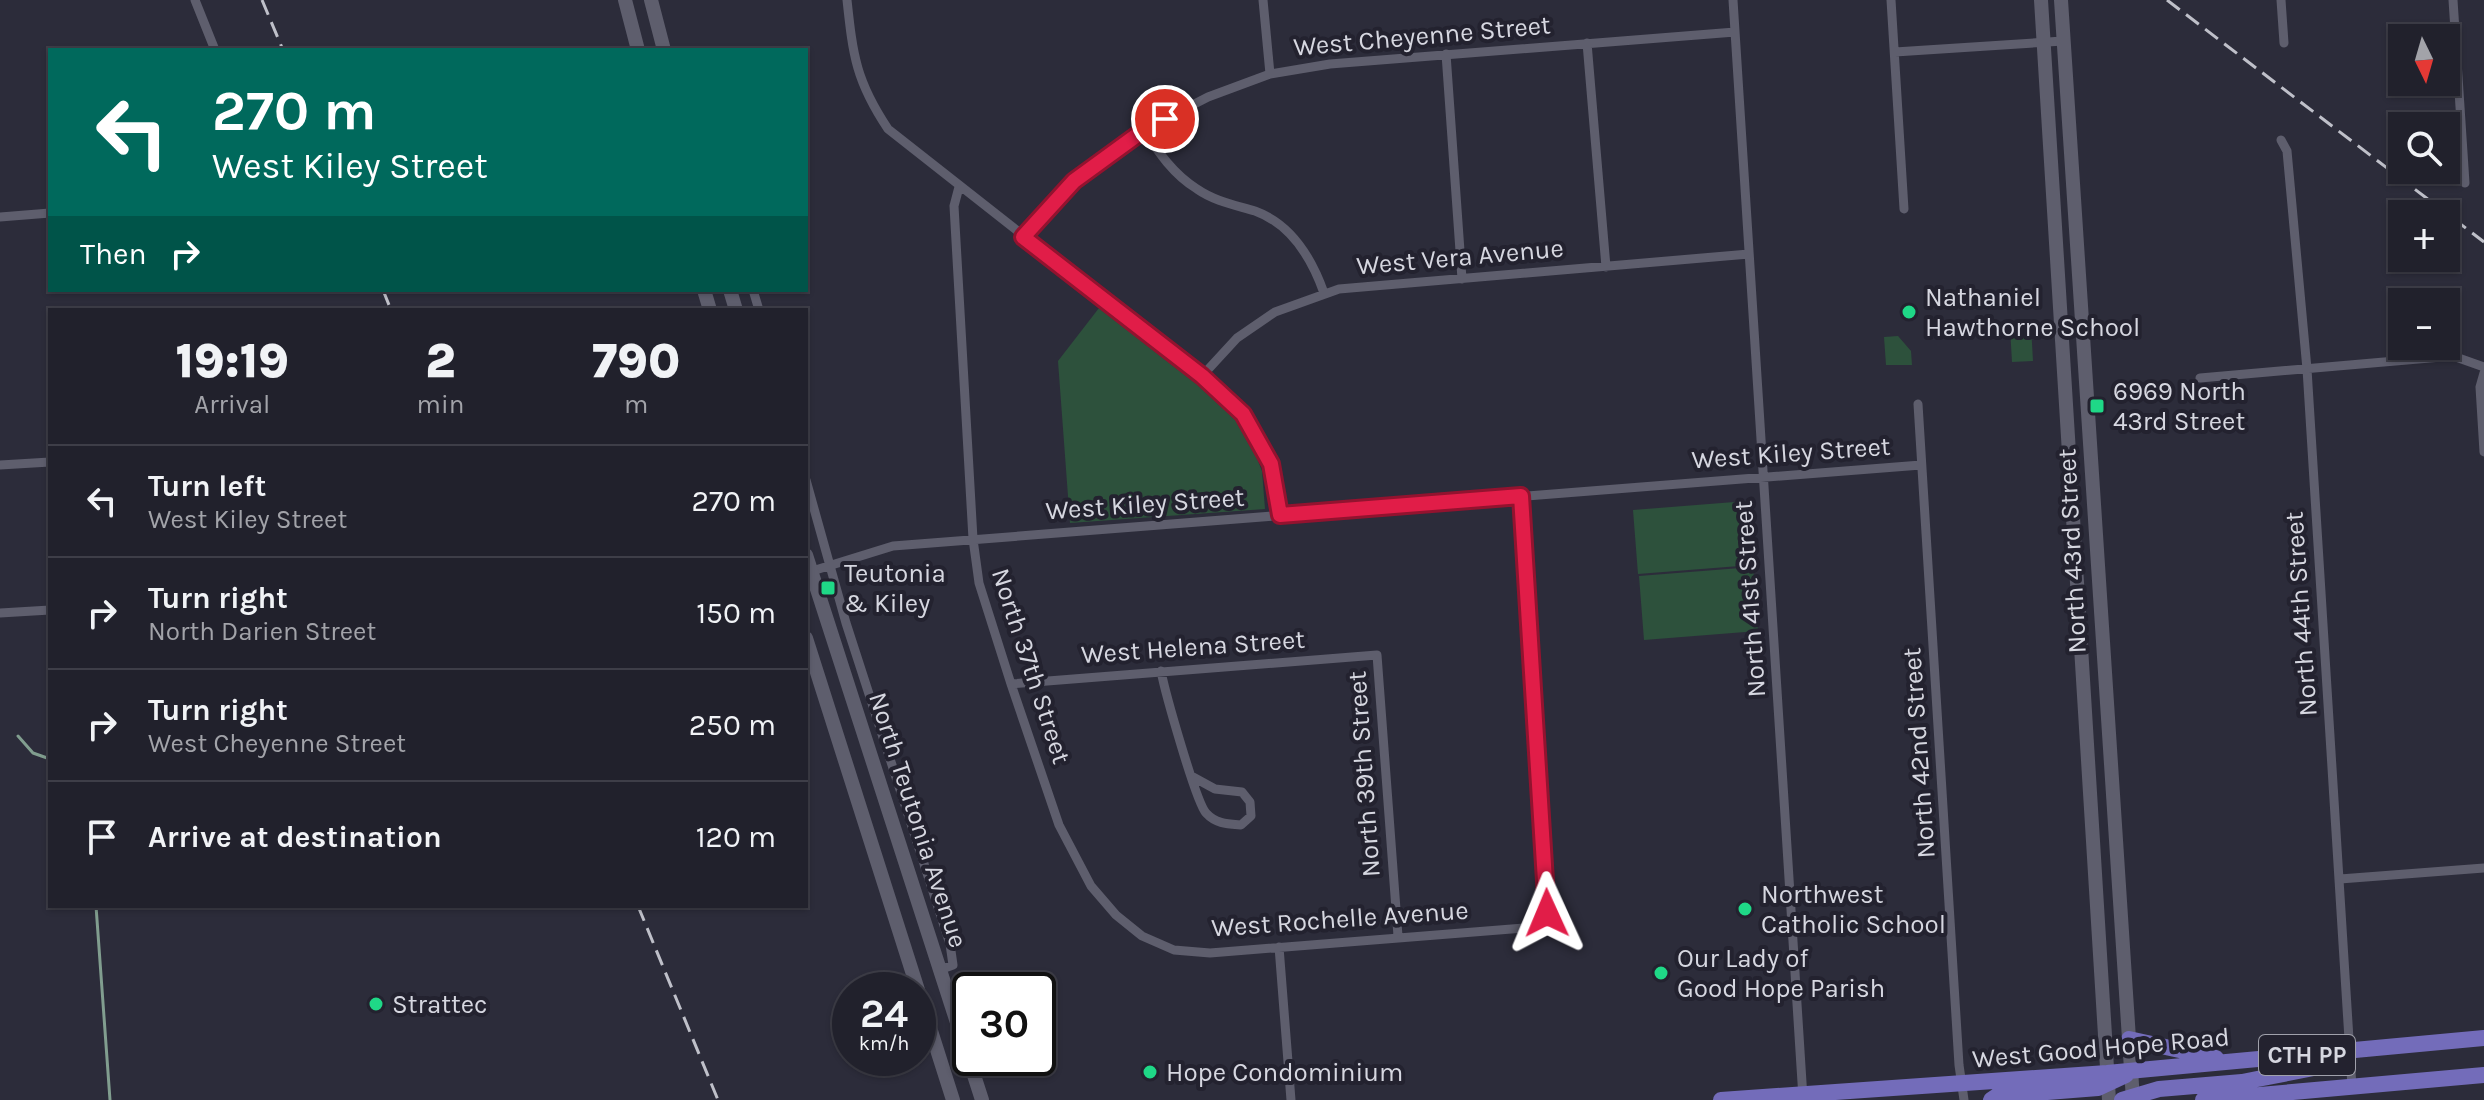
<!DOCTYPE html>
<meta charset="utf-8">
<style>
:root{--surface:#21212c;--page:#2d2e38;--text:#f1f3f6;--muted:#a2a3a9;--line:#3e3e48}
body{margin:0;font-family:Karla,sans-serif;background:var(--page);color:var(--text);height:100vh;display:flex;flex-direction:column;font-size:30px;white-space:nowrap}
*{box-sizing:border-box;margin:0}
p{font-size:26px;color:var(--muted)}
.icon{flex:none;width:44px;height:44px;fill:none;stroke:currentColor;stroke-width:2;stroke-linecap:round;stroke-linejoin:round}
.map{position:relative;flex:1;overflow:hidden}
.details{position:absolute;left:48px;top:308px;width:760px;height:600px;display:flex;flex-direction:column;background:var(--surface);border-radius:0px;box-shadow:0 2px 6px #0004,0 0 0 2px var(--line)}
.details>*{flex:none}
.hud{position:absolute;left:48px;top:48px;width:760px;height:244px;border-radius:0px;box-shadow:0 2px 6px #0004,0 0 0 2px var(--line);background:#00695c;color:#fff;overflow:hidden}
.needle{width:52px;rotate:175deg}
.tools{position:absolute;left:2388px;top:24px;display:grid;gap:16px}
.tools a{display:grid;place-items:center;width:72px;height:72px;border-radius:0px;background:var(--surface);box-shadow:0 2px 6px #0004,0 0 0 2px var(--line);font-size:40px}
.speed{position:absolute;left:832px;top:972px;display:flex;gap:16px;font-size:40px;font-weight:700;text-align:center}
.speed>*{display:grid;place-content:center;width:104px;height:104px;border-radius:50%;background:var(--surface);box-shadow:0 2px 6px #0004,0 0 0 2px var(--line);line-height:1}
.speed small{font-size:20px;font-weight:400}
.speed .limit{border:4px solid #111;border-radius:12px;background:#fff;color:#111}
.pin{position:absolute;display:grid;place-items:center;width:68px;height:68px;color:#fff;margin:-34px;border:4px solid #fff;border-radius:50%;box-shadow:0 2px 8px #0007}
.me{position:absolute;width:88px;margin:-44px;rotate:359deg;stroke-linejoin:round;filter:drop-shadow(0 0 6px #0008)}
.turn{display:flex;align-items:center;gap:28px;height:168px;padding:0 32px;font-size:36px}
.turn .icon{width:104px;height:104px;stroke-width:2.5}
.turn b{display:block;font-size:56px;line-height:68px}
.then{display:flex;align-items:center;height:76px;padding:0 32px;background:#0003;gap:16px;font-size:30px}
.eta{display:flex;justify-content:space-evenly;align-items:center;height:136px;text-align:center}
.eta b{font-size:48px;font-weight:800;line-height:56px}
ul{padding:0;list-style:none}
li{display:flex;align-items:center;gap:24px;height:112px;padding:0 32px;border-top:2px solid var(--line)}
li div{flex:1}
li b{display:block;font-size:30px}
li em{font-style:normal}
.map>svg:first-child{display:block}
</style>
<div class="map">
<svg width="2484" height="1100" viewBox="0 0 2484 1100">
<rect width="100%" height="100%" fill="#2c2c3a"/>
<path fill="#2d513c" d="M1099,308L1227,407L1249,438L1262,471L1265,509L1070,523L1058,361Z
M2031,326L2033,361L2012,362L2010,328Z
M1898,336L1911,351L1912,365H1886L1884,337Z
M1747,501L1752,565L1638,574L1633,510Z
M1753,567L1758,631L1644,640L1639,576Z"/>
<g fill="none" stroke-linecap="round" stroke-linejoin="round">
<path stroke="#819e8f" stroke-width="3" d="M18,736L33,753L50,759
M96,906L110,1100"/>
<path stroke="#5e5e6d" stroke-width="9" d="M195,0L215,50
M847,0C853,56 856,81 888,129L1202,376L1243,414L1271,464L1280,515
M1263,0L1270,74
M1733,0L1803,1098
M1891,0L1904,209
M2281,0L2284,43
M2453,0L2465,183
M1587,43L1606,267
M1895,52L2063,41
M1446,54L1462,279
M1144,130C1159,153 1173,174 1197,189C1214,201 1235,205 1255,211C1291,224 1312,259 1324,293
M2281,140L2287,151L2307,369L2352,1087
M959,187L954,206L973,539L979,583L1011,684L1059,825L1091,886L1116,915L1142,936L1174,950L1210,953L1524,928L1543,923L1548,901L1521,496
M0,217L50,213
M1023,237L1074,181L1144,130L1208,97L1270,74L1330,64L1735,32
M753,290L759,310
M2484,373L2480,387L2484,452
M1202,376L1237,338L1275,312L1339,289L1749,254
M2200,378L2453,356L2484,367
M1918,404L1959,1065L1964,1100
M0,465L50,462
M806,480L846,623L950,944L953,965L942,969
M809,572L893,546L1921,465
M0,613L50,610
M1161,671C1165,692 1196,802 1206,813C1216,824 1228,824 1241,825L1251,816L1250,802L1242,792L1215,789L1193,777
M1011,684L1377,655L1398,936
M2340,879L2484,868
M1279,947L1291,1100"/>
<path stroke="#5e5e6d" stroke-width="14" d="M625,0L638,50
M651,0L664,50
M2041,0L2109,1100
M2061,0L2133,1100
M704,290L710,310
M730,290L736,310
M806,555L982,1100
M806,638L953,1100"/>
<path stroke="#736cba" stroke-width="16" d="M2129,1039L2216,1058
M1721,1100L2107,1073L2484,1038
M1991,1100L1997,1096L2098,1088L2126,1075
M2122,1100L2159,1089L2242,1082L2334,1064L2350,1051
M2203,1100L2484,1075"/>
<path stroke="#bfc0c9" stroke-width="3" stroke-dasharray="16 8" stroke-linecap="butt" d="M262,0L283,50
M2167,0L2484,242
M383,290L391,310
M638,906L718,1100"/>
</g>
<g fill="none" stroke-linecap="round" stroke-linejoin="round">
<defs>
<path id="route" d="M1165,119L1144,130L1074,181L1023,237L1202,376L1243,414L1271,464L1280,515L1521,496L1547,913"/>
</defs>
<use href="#route" stroke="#92132f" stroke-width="20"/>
<use href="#route" stroke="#e11d48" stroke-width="14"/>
</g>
<g fill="#1fd887" stroke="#23222f" stroke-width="3">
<circle cx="1909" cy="312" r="8"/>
<rect x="2089" y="398" width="16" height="16" rx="4"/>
<rect x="820" y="580" width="16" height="16" rx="4"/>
<circle cx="1745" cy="909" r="8"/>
<circle cx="1661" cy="973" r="8"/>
<circle cx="376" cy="1004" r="8"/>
<circle cx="1150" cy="1072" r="8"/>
</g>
<g text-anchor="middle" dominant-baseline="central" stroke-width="8" stroke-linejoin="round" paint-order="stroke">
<rect fill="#23222f" stroke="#a0a1ab" stroke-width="2" x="2259" y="1035" width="96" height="40" rx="6"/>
<g font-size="24" font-weight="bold" fill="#d6d7e0">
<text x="2307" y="1055">CTH PP</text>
</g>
<g font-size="26" fill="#d6d7e0" stroke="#23222f">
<text transform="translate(1422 36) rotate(-5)">West Cheyenne Street</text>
<text transform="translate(1460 257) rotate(-5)">West Vera Avenue</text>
<text transform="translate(1791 453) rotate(-4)">West Kiley Street</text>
<text transform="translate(1145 504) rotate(-4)">West Kiley Street</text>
<text transform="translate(2072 551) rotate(-93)">North 43rd Street</text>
<text transform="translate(1750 599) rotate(-94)">North 41st Street</text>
<text transform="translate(2301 614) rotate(-94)">North 44th Street</text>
<text transform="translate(1193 647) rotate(-4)">West Helena Street</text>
<text transform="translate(1031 666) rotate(72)">North 37th Street</text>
<text transform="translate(1919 753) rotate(-94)">North 42nd Street</text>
<text transform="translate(1364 774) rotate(-94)">North 39th Street</text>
<text transform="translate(918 820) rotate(72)">North Teutonia Avenue</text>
<text transform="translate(1340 919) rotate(-4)">West Rochelle Avenue</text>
<text transform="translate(2101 1048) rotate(-5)">West Good Hope Road</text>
</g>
<g font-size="26" fill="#d6d7e0" stroke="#23222f" text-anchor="start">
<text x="1925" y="297">Nathaniel<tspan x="1925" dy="30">Hawthorne School</tspan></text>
<text x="2113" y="391">6969 North<tspan x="2113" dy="30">43rd Street</tspan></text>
<text x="844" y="573">Teutonia<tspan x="844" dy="30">&amp; Kiley</tspan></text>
<text x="1761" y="894">Northwest<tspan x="1761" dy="30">Catholic School</tspan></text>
<text x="1677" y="958">Our Lady of<tspan x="1677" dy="30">Good Hope Parish</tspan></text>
<text x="392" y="1004">Strattec</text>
<text x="1166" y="1072">Hope Condominium</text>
</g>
</g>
</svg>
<div class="tools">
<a><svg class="needle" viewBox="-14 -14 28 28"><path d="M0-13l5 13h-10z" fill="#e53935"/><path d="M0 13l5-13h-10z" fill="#a2a3a9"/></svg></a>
<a><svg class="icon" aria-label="search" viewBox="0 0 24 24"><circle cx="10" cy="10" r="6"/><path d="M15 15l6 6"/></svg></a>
<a>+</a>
<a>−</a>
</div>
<div class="speed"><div>24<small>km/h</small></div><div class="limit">30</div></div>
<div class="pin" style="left:1165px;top:119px;background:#d93025"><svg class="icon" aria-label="arrive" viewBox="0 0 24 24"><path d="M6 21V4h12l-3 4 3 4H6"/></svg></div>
<svg class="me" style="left:1547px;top:913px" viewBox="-20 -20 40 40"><path d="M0-17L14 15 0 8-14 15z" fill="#e11d48" stroke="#fff" stroke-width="4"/></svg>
<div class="hud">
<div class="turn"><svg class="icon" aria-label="left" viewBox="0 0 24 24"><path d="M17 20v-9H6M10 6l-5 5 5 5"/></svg><div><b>270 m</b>West Kiley Street</div></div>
<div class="then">Then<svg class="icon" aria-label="right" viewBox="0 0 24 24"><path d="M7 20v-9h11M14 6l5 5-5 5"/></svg></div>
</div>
<section class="details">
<div class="eta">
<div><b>19:19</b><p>Arrival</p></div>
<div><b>2</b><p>min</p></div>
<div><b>790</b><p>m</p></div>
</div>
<ul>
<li><svg class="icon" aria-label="left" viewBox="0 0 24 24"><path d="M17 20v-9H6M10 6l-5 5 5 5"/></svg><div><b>Turn left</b><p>West Kiley Street</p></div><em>270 m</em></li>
<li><svg class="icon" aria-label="right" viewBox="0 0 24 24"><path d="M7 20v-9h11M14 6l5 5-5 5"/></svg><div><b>Turn right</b><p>North Darien Street</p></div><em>150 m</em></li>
<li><svg class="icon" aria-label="right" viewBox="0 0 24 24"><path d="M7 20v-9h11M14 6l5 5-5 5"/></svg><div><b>Turn right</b><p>West Cheyenne Street</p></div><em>250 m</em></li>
<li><svg class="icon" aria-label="arrive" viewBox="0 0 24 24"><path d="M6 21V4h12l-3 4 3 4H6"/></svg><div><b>Arrive at destination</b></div><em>120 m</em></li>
</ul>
</section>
</div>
